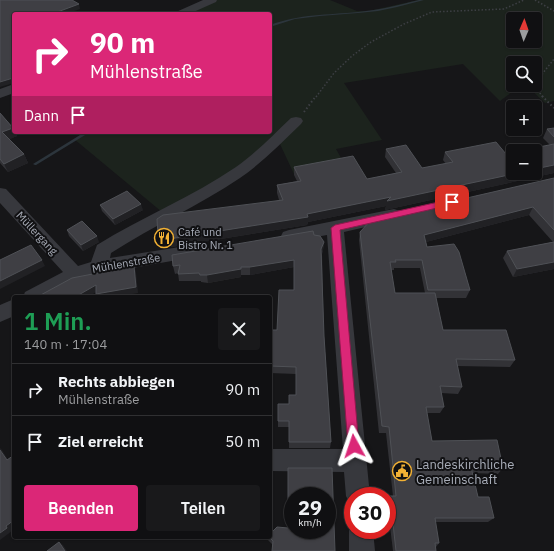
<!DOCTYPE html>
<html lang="de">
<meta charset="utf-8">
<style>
:root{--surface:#101012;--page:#19191b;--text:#f1f3f6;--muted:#9c9d9f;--line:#303032;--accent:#db2777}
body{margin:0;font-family:"IBM Plex Sans",sans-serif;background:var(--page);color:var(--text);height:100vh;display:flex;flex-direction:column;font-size:15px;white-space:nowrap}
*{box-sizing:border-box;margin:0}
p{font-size:13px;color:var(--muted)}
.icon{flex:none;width:22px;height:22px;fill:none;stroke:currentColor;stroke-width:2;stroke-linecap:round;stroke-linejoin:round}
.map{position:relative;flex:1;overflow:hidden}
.sheet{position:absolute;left:12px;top:295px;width:260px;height:244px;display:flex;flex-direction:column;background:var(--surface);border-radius:4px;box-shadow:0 1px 3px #0004,0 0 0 1px var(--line)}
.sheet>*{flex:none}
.banner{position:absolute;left:12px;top:12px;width:260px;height:122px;border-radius:4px;box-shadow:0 1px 3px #0004,0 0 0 1px var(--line);background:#db2777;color:#fff;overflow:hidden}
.needle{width:26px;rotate:2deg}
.fabs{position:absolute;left:506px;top:12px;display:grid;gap:8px}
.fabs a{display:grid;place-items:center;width:36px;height:36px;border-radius:4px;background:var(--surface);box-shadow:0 1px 3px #0004,0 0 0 1px var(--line);font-size:20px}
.speed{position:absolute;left:284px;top:487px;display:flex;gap:8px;font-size:20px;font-weight:700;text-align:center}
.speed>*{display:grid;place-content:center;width:52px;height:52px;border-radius:50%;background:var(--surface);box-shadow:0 1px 3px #0004,0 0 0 1px var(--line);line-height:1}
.speed small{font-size:10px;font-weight:400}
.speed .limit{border:6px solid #d22;background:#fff;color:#111}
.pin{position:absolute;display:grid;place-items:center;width:34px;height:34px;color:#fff;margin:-17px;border-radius:8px;box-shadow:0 2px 6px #0006}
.me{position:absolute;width:44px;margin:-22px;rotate:355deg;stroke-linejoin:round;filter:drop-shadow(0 0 3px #0008)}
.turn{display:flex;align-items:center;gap:14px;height:84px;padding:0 12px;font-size:18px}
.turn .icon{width:52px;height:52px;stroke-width:2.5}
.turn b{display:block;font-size:28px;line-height:34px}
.then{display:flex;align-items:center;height:38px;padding:0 12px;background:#0003;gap:8px;font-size:15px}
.round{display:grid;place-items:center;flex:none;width:42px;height:42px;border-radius:4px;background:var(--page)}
.summary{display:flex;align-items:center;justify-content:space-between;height:68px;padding:0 12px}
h1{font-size:24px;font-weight:600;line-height:30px;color:#1e9e55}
.primary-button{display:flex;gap:8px;margin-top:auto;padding:8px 12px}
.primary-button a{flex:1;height:46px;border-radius:4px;background:var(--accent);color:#fff;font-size:16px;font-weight:600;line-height:46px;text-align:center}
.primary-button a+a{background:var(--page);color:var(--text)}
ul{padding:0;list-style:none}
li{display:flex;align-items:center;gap:12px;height:52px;padding:0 12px;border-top:1px solid var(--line)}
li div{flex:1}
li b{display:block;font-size:15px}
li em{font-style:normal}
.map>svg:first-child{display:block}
</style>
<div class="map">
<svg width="554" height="551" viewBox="0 0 554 551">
<rect width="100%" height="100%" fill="#161618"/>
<path fill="#1c231d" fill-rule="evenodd" d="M216,0H330L357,11H369L418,0H554V101L545,103L526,85H535V63H513V85H521L500,101L463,64L344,83L382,140L336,149L345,165L294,174L279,142L207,188L162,212L74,139L85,132H270V14H185ZM513,19H535V41H513Z"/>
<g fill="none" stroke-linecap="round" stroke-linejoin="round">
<path fill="#2c353c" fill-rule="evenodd" d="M419,0H424L397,7L378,11L358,13L320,16L295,19L270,27V25C300,14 327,15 358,12C379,10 399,5 419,0Z
M85,132H90L36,165H35L33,164Z"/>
<path stroke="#3d3f44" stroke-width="1.5" stroke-dasharray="1.5 2" stroke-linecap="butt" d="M535,0L554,11
M316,97L334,73L352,56L371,42L404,24L432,12L504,9L524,0
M543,97C530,84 546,70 554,59"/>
<path stroke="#3d3f44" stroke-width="2" stroke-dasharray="1.5 2.5" stroke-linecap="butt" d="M542,96L554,108
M304,112L316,96"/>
<path fill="#37383d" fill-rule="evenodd" d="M203,0H217L216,2L189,14H174L176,12Z
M14,84V93L0,98V89Z
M296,117L301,118L303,121L301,124C281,143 262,163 240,178C198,206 153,226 111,253L110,258L199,244L205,245L208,250L205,255L99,274L81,279L48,297H23L25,292L63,272L0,203V188L6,189L78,266L91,262L97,245C142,217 192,197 236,167C256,153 273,135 291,118Z
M394,209L400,211L402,215L400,219L344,232L370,496H353V506L350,504L346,496L344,472L270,471V449H343L327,235L289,242L283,240L281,236L283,232L289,230Z
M14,299V316L0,322V305Z
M352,521L353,530H373L375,551H349V530Z"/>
</g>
<path fill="#323236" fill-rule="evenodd" d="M0,113L13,128L14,132H15L17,136L9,139L24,154L28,163L8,172L0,163Z
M554,128V173L385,210L386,206L308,222L307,225L171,247L170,242L160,244L279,200L277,193V185L297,181L294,175V167L367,179L396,173L385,157L386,149L422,168L446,164L443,160L445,152L506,154L550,145L543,138L547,129Z
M554,178V269L513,277L503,258L507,251L553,242L529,215L426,242L427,247L470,290L466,298H436L443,330L515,360L510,367L457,366L462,387L458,394L441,393L444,407L440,413H427L432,441L503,468L498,474L473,473L478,497L494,518L488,522H435L439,543L436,547V551H393L387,501L390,496H393L386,433H379L359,240L360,232ZM394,268H420L425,293H395L391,270H394Z
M100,205L143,210L115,225L102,211Z
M67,230L99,242L83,251L69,236Z
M314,235L324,242L323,250L322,254L324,336L331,442L330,448H289V427H278V404H289L296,395V374L270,373V330H277L294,290V267L250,275H241V277L208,283L201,282V281H179L178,273L175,274L173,266Z
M268,537H270L335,551L273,545L268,540Z"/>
<path fill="#212124" d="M79,4L80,9L66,14H52Z
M13,78L14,83L0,87V82Z
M13,128L14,132H15L17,136L6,141L2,132Z
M24,154L28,163L8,172L4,164Z
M554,165V173L385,210L386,206L308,222L307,225L171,247L170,242L160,244L158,236L307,214L391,197L518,173H535V169Z
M141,204L143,210L115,225L113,219Z
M533,207L529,215L422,243L424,235Z
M97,236L99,242L83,251L81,245Z
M324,242L323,250L321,256V249Z
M42,260L45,266L0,289V281Z
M294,260V267L250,275V267Z
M554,262V269L513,277L517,269Z
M134,266L136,272L138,293L116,297H97L96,294Z
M241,267V277L208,283L207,275Z
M96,285L98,291L88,297H75Z
M0,448L2,450L11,465L7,460L0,450Z
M14,520V527L11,529L12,531L0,540V533L6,526Z
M59,542L63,545L67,551H65Z"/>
<path fill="#3f3f44" stroke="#4f5156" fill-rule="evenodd" d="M0,0H72L79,4L52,14H14V90L13,89V78L0,82Z
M0,113L13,128L2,132L24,154L4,164L0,159Z
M554,128V137L547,129Z
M496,142L506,154L513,152V173H518L387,201L391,197L307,214L308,217L169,239V234L158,236L157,219L163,215L283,200L277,185L301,181L294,167L353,156L367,179L402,172L386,149L406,145L422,168L453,162L445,152Z
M554,144V165L535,169V151H519Z
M554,178V230L533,207L424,235L427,247L454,244L459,252L470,290H428L422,260H395L396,262H390L395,293H435L443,330H506L515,360L456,359L462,387L440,386L444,407H426L432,441L497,440L503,468L471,467L478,497H489L494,518H435L439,543H435L436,551H396L390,496H396L389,427L382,426L360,232L371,220Z
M127,191L141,204L113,219L100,205Z
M82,221L97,236L81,245L67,230Z
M313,231L314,235L320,236L324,242L321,249L324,336L331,442H289V421H278V404H289V395H296V367L270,366V330H277L279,290H294V260L250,267H241V269L207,275H200L199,273L178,274L180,265L173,266L172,255Z
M554,242V262L517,269L507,251Z
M31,245L42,260L0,281V260Z
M134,266L136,287L96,294V285L75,297H37L72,278Z
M0,450L7,460L14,455V520L6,526L7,528L0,533Z
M288,468H332L335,551H272L273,541L269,537H270V534L277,527L288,528ZM293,496H327V530H293Z
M59,542L65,551H47Z"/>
<path fill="#db2777" stroke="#8e194d" d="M452,199L455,200V204L340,230L359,446L358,450L354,451L350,450L348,446L331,228L335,225Z"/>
<defs>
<symbol id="restaurant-ring" viewBox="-11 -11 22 22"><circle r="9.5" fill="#111113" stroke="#f2b134" stroke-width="1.5"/><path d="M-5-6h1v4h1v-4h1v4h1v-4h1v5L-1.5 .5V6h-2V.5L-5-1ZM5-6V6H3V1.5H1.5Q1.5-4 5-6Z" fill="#f2b134"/></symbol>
<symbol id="civic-ring" viewBox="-11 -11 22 22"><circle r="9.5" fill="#111113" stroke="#f2b134" stroke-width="1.5"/><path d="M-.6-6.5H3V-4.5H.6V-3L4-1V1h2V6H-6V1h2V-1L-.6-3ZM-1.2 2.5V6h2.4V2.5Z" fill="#f2b134"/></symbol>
</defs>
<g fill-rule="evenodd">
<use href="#restaurant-ring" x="153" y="227" width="22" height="22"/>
<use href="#civic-ring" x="391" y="460" width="22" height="22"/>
</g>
<g text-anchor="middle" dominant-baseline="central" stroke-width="4" stroke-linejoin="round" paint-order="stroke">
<g font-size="11" fill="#a8adb8" stroke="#111113" text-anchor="start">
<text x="178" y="232">Café und<tspan x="178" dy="13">Bistro Nr. 1</tspan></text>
</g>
<g font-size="11" fill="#a8adb8" stroke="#111113">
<text transform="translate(37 233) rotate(47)">Müllergang</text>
<text transform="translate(126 263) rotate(-10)">Mühlenstraße</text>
</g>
<g font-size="13" fill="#a8adb8" stroke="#111113" text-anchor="start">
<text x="416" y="464">Landeskirchliche<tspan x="416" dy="15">Gemeinschaft</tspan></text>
</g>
</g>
</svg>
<div class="fabs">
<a><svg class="needle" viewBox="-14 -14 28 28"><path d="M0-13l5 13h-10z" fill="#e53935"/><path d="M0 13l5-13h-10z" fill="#9c9d9f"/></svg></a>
<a><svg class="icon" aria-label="search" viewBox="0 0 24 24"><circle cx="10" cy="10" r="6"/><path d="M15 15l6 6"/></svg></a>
<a>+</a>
<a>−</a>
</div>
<div class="speed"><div>29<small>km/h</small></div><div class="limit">30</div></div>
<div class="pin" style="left:452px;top:202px;background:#d93025"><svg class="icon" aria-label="arrive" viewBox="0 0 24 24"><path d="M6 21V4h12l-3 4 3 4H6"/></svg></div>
<svg class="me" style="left:354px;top:446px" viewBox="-20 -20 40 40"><path d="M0-17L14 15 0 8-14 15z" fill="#db2777" stroke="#fff" stroke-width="4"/></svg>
<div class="banner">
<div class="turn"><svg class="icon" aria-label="right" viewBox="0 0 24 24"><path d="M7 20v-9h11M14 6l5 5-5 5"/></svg><div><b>90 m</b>Mühlenstraße</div></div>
<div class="then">Dann<svg class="icon" aria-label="arrive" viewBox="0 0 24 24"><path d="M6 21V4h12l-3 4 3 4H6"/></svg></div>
</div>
<section class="sheet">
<div class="summary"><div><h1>1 Min.</h1><p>140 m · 17:04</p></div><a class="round"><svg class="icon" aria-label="close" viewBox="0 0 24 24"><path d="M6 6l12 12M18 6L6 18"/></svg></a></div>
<ul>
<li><svg class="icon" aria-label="right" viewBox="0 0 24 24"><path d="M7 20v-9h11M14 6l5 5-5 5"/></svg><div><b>Rechts abbiegen</b><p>Mühlenstraße</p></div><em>90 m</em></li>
<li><svg class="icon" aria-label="arrive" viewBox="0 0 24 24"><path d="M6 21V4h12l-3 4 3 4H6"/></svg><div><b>Ziel erreicht</b></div><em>50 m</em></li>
</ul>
<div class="primary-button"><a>Beenden</a><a>Teilen</a></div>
</section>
</div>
